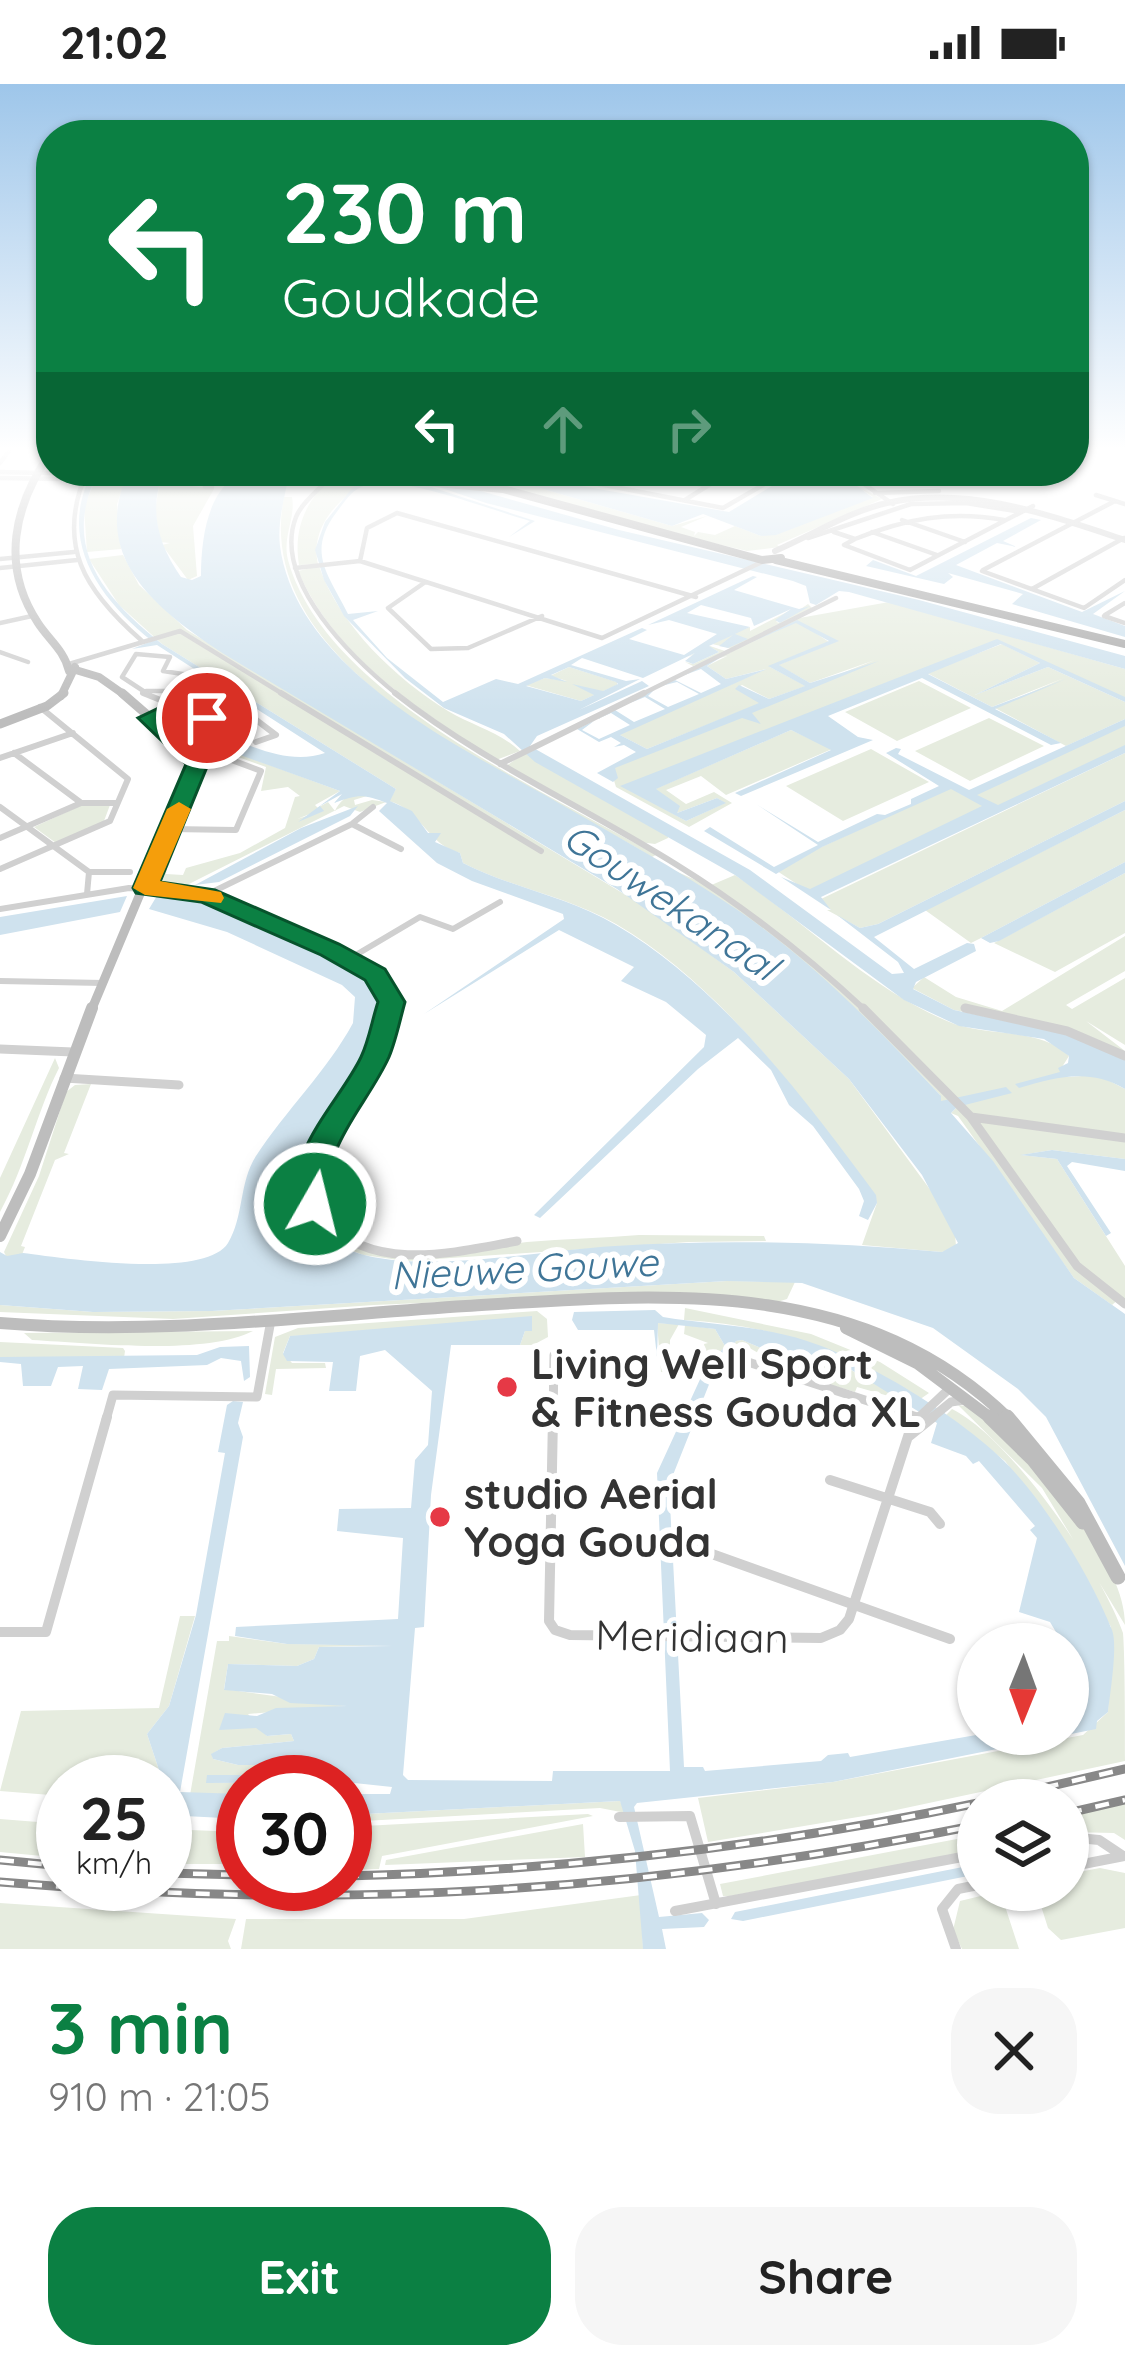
<!DOCTYPE html>
<meta charset="utf-8">
<style>
:root{--surface:#fff;--page:#f6f6f6;--text:#222;--muted:#767676;--accent:#0b8043}
body{margin:0;font-family:Quicksand,sans-serif;background:var(--page);color:var(--text);height:100vh;display:flex;flex-direction:column;font-size:45px;white-space:nowrap}
*{box-sizing:border-box;margin:0}
p{font-size:39px;color:var(--muted)}
.icon{flex:none;width:66px;height:66px;fill:none;stroke:currentColor;stroke-width:2;stroke-linecap:round;stroke-linejoin:round}
.map{position:relative;height:1865px;overflow:hidden}
.details{display:flex;flex-direction:column;background:var(--surface);flex:1}
.details>*{flex:none}
.banner{position:absolute;left:36px;top:36px;width:1053px;height:366px;border-radius:48px;box-shadow:0 3px 9px #0004;background:#0b8043;color:#fff;overflow:hidden}
.needle{width:78px;rotate:181deg}
.tools{position:absolute;left:957px;top:1539px;display:grid;gap:24px}
.tools a{display:grid;place-items:center;width:132px;height:132px;border-radius:50%;background:var(--surface);box-shadow:0 3px 9px #0004;font-size:60px}
.speed{position:absolute;left:36px;top:1671px;display:flex;gap:24px;font-size:60px;font-weight:700;text-align:center}
.speed>*{display:grid;place-content:center;width:156px;height:156px;border-radius:50%;background:var(--surface);box-shadow:0 3px 9px #0004;line-height:1}
.speed small{font-size:30px;font-weight:400}
.speed .limit{border:18px solid #d22;background:#fff;color:#111}
.pin{position:absolute;display:grid;place-items:center;width:102px;height:102px;color:#fff;margin:-51px;border:6px solid #fff;border-radius:50%;box-shadow:0 3px 12px #0007}
.me{position:absolute;width:132px;margin:-66px;rotate:8deg;stroke-linejoin:round;filter:drop-shadow(0 0 9px #0008)}
.turn{display:flex;align-items:center;gap:42px;height:252px;padding:0 48px;font-size:54px}
.turn .icon{width:156px;height:156px;stroke-width:2.5}
.turn b{display:block;font-size:84px;line-height:102px}
.lanes{display:flex;align-items:center;height:114px;padding:0 48px;background:#0003;justify-content:center;gap:60px;direction:ltr}
.lanes .off{opacity:.35}
.round{display:grid;place-items:center;flex:none;width:126px;height:126px;border-radius:48px;background:var(--page)}
.headline{display:flex;align-items:center;justify-content:space-between;height:204px;padding:0 48px}
h1{font-size:72px;font-weight:800;line-height:90px;color:var(--accent)}
.primary-button{display:flex;gap:24px;margin-top:auto;padding:24px 48px}
.primary-button a{flex:1;height:138px;border-radius:48px;background:var(--accent);color:#fff;font-size:48px;font-weight:800;line-height:138px;text-align:center}
.primary-button a+a{background:var(--page);color:var(--text)}
.status{display:flex;justify-content:space-between;align-items:center;height:84px;padding:0 60px;background:var(--surface);direction:ltr}
.status svg{height:33px;fill:currentColor}
.map>svg:first-child{display:block}
</style>
<div class="status"><b>21:02</b><svg viewBox="0 0 49 12"><path d="M0 12V9h3v3zM5 12V6h3v6zM10 12V3h3v9zM15 12V0h3v12zM26 1h20v11H26zM47 4h2v5h-2z"/></svg></div>
<div class="map">
<svg width="1125" height="1865" viewBox="0 0 1125 1865">
<rect width="100%" height="100%" fill="#fff"/>
<path fill="#e6ecdf" d="M99,387H129L117,420L121,465L87,468L84,423Z
M448,387L476,397L462,387H480L672,442L707,432L681,443L695,448L694,452L698,448L715,451L735,442L761,452L873,413L857,402L882,415L777,461L780,463L747,467L468,400Z
M333,393L374,395C342,410 309,441 318,480L299,481C293,444 306,416 333,393Z
M160,398L214,405L193,442L197,492L188,496L162,461L170,459L160,458L155,426Z
M284,413H292C296,434 282,453 288,476C325,611 544,706 656,771L652,773C532,699 248,593 284,413Z
M123,471L139,501L187,546L639,819L734,888L849,995L937,1115L955,1148L956,1163L942,1168L862,1161L877,1119C808,1020 723,902 616,840C569,813 512,804 463,779L460,769C429,762 419,724 389,717L396,705L162,560L119,521L89,475Z
M319,482C339,541 396,595 448,627C473,642 498,647 520,667L496,676C418,624 337,576 298,487Z
M889,518L1125,585V616L999,557L629,705L686,737L725,719L717,714L677,729L655,705L791,646L832,665L726,711L701,692L666,706L686,720L714,708L732,719L689,743L616,703L611,687L617,679L875,576L810,599L778,581L837,557L805,542L829,558L770,583L806,602L769,615L742,601L736,605L761,619L647,665L618,650L766,585L726,595L707,582L727,572L693,582L685,578L693,580L719,568L712,564L687,573L710,562L731,569L730,564L712,560L736,549L672,535L682,530L737,548L750,543V547L793,525L776,538L780,539L808,520L812,524L794,535Z
M1002,560L1040,579L975,611L1048,583L1125,618V635L1066,662L995,624L1064,594L992,623L927,589Z
M569,583L617,598V601L581,617L525,601L545,594L567,597L550,592Z
M919,597L971,624L897,657L845,628Z
M179,634L196,639L173,638L188,651L340,707L315,721L320,726L297,735L323,727L319,723L328,718L335,727C339,717 351,705 370,711L354,716L355,721L372,716L386,718L360,728L344,722L185,802L159,798L161,784H167L166,790L183,791L186,784L240,769L285,744L295,713L300,712L288,703L261,707L266,683L208,662L196,665L167,642Z
M989,634L1044,662L970,697L915,667Z
M1125,637V662L812,810L774,785L953,702L970,709Z
M871,665L929,698L843,737L786,702Z
M525,669L669,751L668,754L655,760L639,758L506,682Z
M1125,669V717L878,840L860,844L827,826H831L821,815Z
M82,721H110L104,737L56,759L34,743Z
M1125,726V778L981,854L971,859L925,826Z
M671,785L709,802L735,791C805,838 869,904 947,937C985,954 1039,942 1069,972L1062,983L1067,993L1098,991L1125,1005V1075L1052,1066L1021,1071L1057,1075L1125,1182V1217L1120,1214L1112,1221L1074,1194L958,1032L951,1029L957,1023L953,1017H941L940,1011C852,917 781,853 671,785Z
M1125,789V849L1055,888L994,859Z
M1125,852V887L1066,921L1072,925L1125,894V961L1086,937L1125,967V976L1041,942L954,926L912,904L924,893L956,913L1002,927Z
M55,974L59,984C37,1027 26,1081 0,1128V1094Z
M91,1000L64,1069L69,1070L55,1076L21,1162L25,1163L21,1173L6,1172L4,1168L39,1092L66,1008L75,1001Z
M639,1151L764,1152L766,1157L689,1158L406,1177L363,1171L339,1161L344,1158C401,1181 468,1165 527,1158C564,1155 602,1154 639,1151Z
M727,1197L795,1198L787,1215L774,1219L677,1208L374,1221L173,1235L0,1228V1221L93,1228L212,1227Z
M685,1224L811,1250L880,1278L929,1309L919,1316C851,1266 767,1240 684,1236Z
M537,1227L547,1235L548,1253L533,1261H520L525,1247L290,1252L283,1269L292,1279H325L326,1284L276,1285L272,1311L265,1310L275,1253L298,1244Z
M657,1239L679,1240L670,1256V1271L707,1272L704,1260L708,1259L684,1250L685,1241L715,1245L725,1262L702,1291L661,1288Z
M253,1247C204,1272 89,1259 32,1256L24,1249Z
M742,1256L801,1281L844,1282L914,1322L898,1321L899,1315L857,1303L855,1308L757,1279L760,1270L746,1262L737,1264L729,1283L735,1287L719,1282L736,1257Z
M0,1258L123,1264L125,1267L124,1274L0,1273Z
M958,1321L973,1323C1022,1373 1125,1468 1125,1541L1042,1404Z
M952,1325C1012,1355 1101,1486 1123,1549C1125,1573 1125,1647 1125,1677L882,1729L708,1758L698,1714L833,1698L1083,1651L1108,1628L1111,1543L1057,1446L1005,1377L946,1331Z
M180,1532H195L169,1622L147,1650L159,1686L156,1698H63V1712L0,1707L21,1627L159,1624Z
M229,1552L287,1560L393,1561L319,1563L314,1575L297,1582L228,1580L224,1605L347,1622L248,1630L267,1652L291,1650L294,1657L222,1664L212,1670L213,1675L238,1681H303L301,1692L208,1691L207,1699H243V1710L190,1711L217,1557H229Z
M620,1717L626,1729L600,1724L345,1738V1731Z
M1125,1718V1756L1114,1749L1068,1748V1731Z
M588,1730L593,1732L382,1772L379,1785L345,1786V1743Z
M0,1735L63,1740V1774L0,1768Z
M583,1740L585,1773L385,1781L386,1776Z
M165,1745L240,1748L243,1780H165Z
M978,1751V1767L730,1812H723L720,1800Z
M1100,1784L1125,1789V1844L1061,1856L1048,1844L1036,1806H1068V1790Z
M993,1809L1002,1813L1019,1865H962L953,1846L960,1817Z
M641,1811L643,1865H241L246,1835H464Z
M0,1819L236,1835L228,1857L231,1865H0Z"/>
<path fill="#cfe2ee" fill-rule="evenodd" d="M93,387H99C59,463 104,513 162,560L396,705L390,717L412,727L428,749H441L435,758L460,769L463,779C512,804 569,813 616,841C722,903 804,1014 876,1111L877,1119L868,1136L859,1132L864,1117L859,1105L813,1042L789,1021L771,986L738,954L698,985L540,1134L534,1131L704,963L706,951L666,918L621,897L634,883L559,846L424,930L564,835L563,830L472,797L437,779L379,727L387,719C364,710 358,710 334,719L342,710L320,722L324,727L298,738L340,707L210,660L174,641L177,636C225,645 277,686 325,669L157,561L132,565L152,557C98,514 56,455 93,387Z
M129,387H164C148,426 158,460 181,493L192,496L201,492C201,436 216,368 289,389C285,413 277,438 280,462C296,582 450,658 543,710C609,748 676,784 739,827C815,879 878,945 941,1012V1017L1006,1003L1012,1009L957,1023L951,1029L993,1077L1074,1194L1125,1230V1482L1046,1333L1018,1305L933,1244L802,1199L727,1197L212,1227L93,1228L0,1221V1168L7,1172L23,1169C63,1174 205,1196 228,1159C244,1133 239,1098 256,1072C286,1026 327,987 353,939L355,913L342,901L227,848L149,825L158,810L212,818L341,876L377,899C379,907 383,916 383,925C388,991 289,1049 299,1112C305,1150 346,1169 379,1174C446,1186 545,1166 615,1162C725,1155 833,1158 942,1168L958,1159L922,1091L849,995L734,888L617,805L224,570C159,527 88,474 129,387Z
M402,387L396,398L425,401L535,437L509,453L530,437C492,427 393,386 361,403C350,408 343,420 336,429C306,469 329,491 348,530L378,527L353,536L387,574L443,618L496,595L518,600L642,544L647,546L629,555L684,571L717,550L669,536L648,541L753,492L757,493L734,506L799,525L810,522L780,539L775,536L791,525L754,542L751,534L701,521L687,529L750,543L735,550L748,555L728,564L719,562L733,551L709,562L719,568L693,580L685,577L695,569L643,594L582,574L571,581L626,597L640,595L579,626L642,597L649,602L537,652L530,662L750,786L892,890L904,889L898,878L837,831L860,844L878,840L1125,717V726L874,853L914,885L967,859L974,860L976,867L916,898L913,905L954,926L1073,951L1125,976V1005C1089,984 1057,993 1019,1004L1015,1000L1060,988L1058,984L1068,979L1069,972L1044,955L959,942L904,916L735,791L535,678L504,650L444,624L405,594L344,532L324,496L315,466L325,438L354,402L374,395L394,397ZM569,583L616,598L618,600L603,607L572,600L594,611L581,617L526,602L545,594L567,598L551,591Z
M418,387H442L484,408L619,446L919,516L1125,572V585L849,508L839,507L816,521L810,519L806,502L793,497L486,419L439,403Z
M480,387H505L541,399L547,396L729,428L780,397L756,387H938L933,401L921,402L908,393L857,402L873,414L776,451L761,452L703,430L672,442Z
M1031,434L1041,436L1003,457L1017,463L997,459L956,481L1082,528L1125,507L1093,530L1125,542V553L1012,520L1023,510L948,489L953,493L944,500L866,482L873,476L916,492Z
M797,536L839,557L779,581L810,599L879,577L752,629L761,640L742,634L615,684L618,694L613,698L597,689L636,668L624,661L614,663L621,659L611,653L599,658L577,645L594,637L582,646L599,655L630,641L611,629L598,635L615,626L634,638L665,625L645,613L630,619L657,603L648,612L668,623L699,610L677,598L661,602L675,596L701,609L721,600L701,585L682,592L726,570L707,582L726,595L767,585L620,651L647,665L759,619L735,605L739,601L769,615L805,602L768,582L829,557L796,539L733,566Z
M997,555L1125,613V618L1048,583L975,611L1040,579L1001,560L928,590L992,623L1066,595L995,625L1061,659L1051,661L922,594L828,632L858,653L873,656L741,712L735,709L831,666L791,646L656,705L680,722L677,729L717,714L726,719L686,737L620,702Z
M1125,635V642L977,711L998,721L1125,661V669L821,813L831,826L781,793L810,805L982,722L951,705L822,763L776,790L704,747L710,743L774,783L818,761L756,720L818,758L877,730L885,731L911,720V715L939,702L886,669L896,664L901,665L898,670L969,706Z
M358,722L350,732L219,798L195,801L301,744Z
M1125,778V789L999,857L990,859L981,854Z
M127,812L120,828L0,851V833Z
M1052,1066L1125,1075V1087L1072,1078L1067,1082L1111,1149L1106,1152L1057,1075L1020,1071Z
M655,1226L663,1233C710,1241 760,1241 807,1257C867,1276 958,1332 1003,1376C1044,1416 1091,1493 1112,1546C1118,1561 1110,1610 1108,1628L1097,1637L1096,1645L833,1698L637,1719L634,1723L659,1833L702,1829L709,1836L704,1843L662,1845L666,1865H643L635,1767L620,1717L345,1731V1710H390L392,1703L345,1698L206,1699L207,1691H301L302,1681H238L213,1675L211,1670L222,1664L294,1657L291,1650L267,1652L256,1644L219,1646L225,1629L257,1632L276,1624L347,1622L290,1619L272,1610L224,1606L228,1580L297,1582L314,1575L319,1563L393,1562L287,1560L235,1552L236,1543L398,1535L403,1454L337,1447L339,1425L411,1424L415,1376L428,1361L432,1307L385,1266L360,1272L356,1307H329L333,1278L287,1277L283,1270L290,1252L532,1232V1247H525L520,1261H451L431,1411L424,1543L415,1544L403,1691L408,1696L552,1697L553,1687H670L657,1389L702,1291L725,1262L715,1245L658,1239L657,1273L654,1246H578L572,1236L574,1228ZM742,1256L801,1281L845,1282L937,1339L931,1359L966,1372L973,1380L979,1377L1035,1442L1030,1446L1037,1454L1019,1528L1050,1538L1063,1560H1068L1076,1583L1068,1650H982L850,1673L848,1669L828,1671L821,1677L705,1687L703,1683H684L669,1401L710,1298L736,1257Z
M249,1262L250,1293L244,1297L241,1277L221,1274L207,1281L109,1285L102,1306L78,1305L83,1282L58,1283L51,1302H23L21,1280L0,1278V1273L197,1271L220,1263Z
M233,1317L243,1318L238,1339L243,1353L180,1708L243,1710V1735L165,1731V1698H156L159,1686L147,1650L169,1622L196,1531L225,1369L218,1368L227,1321Z
M978,1780V1790L743,1837L731,1835L735,1828Z"/>
<g fill="none" stroke-linecap="round" stroke-linejoin="round">
<path stroke="#d6d6d6" stroke-width="6" stroke-dasharray="6 3" stroke-linecap="butt" d="M207,634L235,625"/>
<path stroke="#d0d0d0" stroke-width="4.5" d="M0,379L9,367
M87,387C55,461 85,507 141,556
M173,387L217,394L205,403H212
M532,387L723,424L763,401
M626,387L704,401
M845,387L893,420
M0,388L84,390
M725,388L763,401
M333,390C322,403 302,418 296,433C271,497 354,576 399,612
M0,394L63,395
M875,409L939,407
M1096,411L1125,420
M685,416L728,389
M902,436L965,458
M834,448L855,455L844,461L910,486L1033,422
M872,448L937,471
M808,454L911,420L966,419L1021,428
M855,455C905,435 950,426 1004,436
M0,475L74,468
M360,477L367,444L397,429L696,513
M0,484L77,476
M295,484L360,477L602,554L764,477
M983,486L1115,417
M982,487L1084,524L1125,496
M424,499L388,524L431,565L468,564L542,532
M1032,505L1124,454
M1105,531L1125,519
M1104,532L1125,539
M0,539L32,532
M0,568L28,578
M69,580L180,547L286,612
M146,607H184
M151,612L122,593L136,570L170,573L163,587L196,592L188,606
M638,612L836,514"/>
<path stroke="#d0d0d0" stroke-width="6" d="M143,609L168,619
M281,609L541,767
M395,609C482,678 583,722 677,781C745,823 808,873 866,927
M235,625H242L276,651L256,658
M169,626L207,634
M149,634L167,628L168,619L187,618L171,622
M14,669L80,718
M0,674L73,649
M500,680L644,609
M0,723L89,788
M353,739L373,723
M170,745L236,746L261,687L205,666L190,668
M0,754L81,719H117
M0,785L110,737L128,695L40,623
M87,810L89,788H130
M206,811L352,740L401,765
M0,825L129,804L206,811L361,881L384,901L390,927
M349,875L420,833L453,845L500,818
M0,897L103,899
M965,924L976,927"/>
<path stroke="#d0d0d0" stroke-width="9" d="M390,924L375,970L313,1083C309,1103 313,1120 326,1136C372,1190 457,1168 517,1157
M863,924L970,1032L1077,1182L1125,1220
M965,924L1067,947L1125,972
M0,965L73,968
M64,994L179,1001
M971,1033L1125,1054
M745,1277L917,1333
M106,1336L113,1311L257,1313L271,1236
M553,1336L554,1271
M916,1336L950,1304
M929,1336L951,1318L964,1316"/>
<path stroke="#d0d0d0" stroke-width="10" d="M553,1333L549,1537L555,1546L570,1551L821,1554L840,1546L849,1535L912,1340L919,1333
M908,1353L933,1333
M830,1396L930,1428L940,1440
M698,1465L950,1555
M0,1548H46L107,1333
M619,1733L690,1732L716,1820
M1068,1753L1099,1756L1123,1772
M1068,1783L1124,1772
M675,1827L978,1770
M956,1865L942,1825L958,1805L978,1801"/>
<path stroke="#d0d0d0" stroke-width="6" d="M775,467C812,451 848,428 887,419C968,401 1049,431 1125,456"/>
<path stroke="#bdbdbd" stroke-width="8" d="M51,368C14,421 0,482 38,539C49,556 64,566 69,587
M69,584L99,593L126,612
M61,612L75,583"/>
<path stroke="#bdbdbd" stroke-width="9" d="M0,640L47,622L64,609
M91,927L194,681L190,668L122,609"/>
<path stroke="#bdbdbd" stroke-width="12" d="M0,1152L30,1090L92,924
M0,1239C154,1252 312,1232 466,1222C658,1210 860,1189 1010,1336
M846,1244L917,1279L993,1336"/>
<path stroke="#bdbdbd" stroke-width="15" d="M990,1333L1034,1376L1083,1438
M1007,1333L1078,1419L1118,1493"/>
<path stroke="#ababab" stroke-width="8" d="M302,387L503,405L762,476L781,474
M776,476L1125,560"/>
<defs>
<path id="rail" d="M990,1716L1125,1685
M1068,1729L1125,1716
M0,1776L63,1782
M165,1789L243,1791
M345,1792C559,1787 768,1763 978,1719
M0,1798C342,1827 641,1809 978,1741"/>
</defs>
<use href="#rail" stroke="#888" stroke-width="9"/>
<use href="#rail" stroke="#fff" stroke-width="4.5" stroke-dasharray="14" stroke-linecap="butt"/>
</g>
<linearGradient id="sky" x2="0" y2="1"><stop stop-color="#9ec6ea"/><stop offset="0.58" stop-color="#fff"/><stop offset="1" stop-color="#fff" stop-opacity="0"/></linearGradient>
<rect width="1125" height="629" fill="url(#sky)"/>
<path fill="#0b8043" stroke="#07532c" stroke-width="3" d="M169,619L218,634L207,641L171,633L163,636L209,678L160,798L215,806L339,860L385,885L405,918C400,936 396,956 389,973C367,1022 319,1064 330,1120L326,1128H304C275,1077 340,1018 361,973C369,956 372,936 378,918L365,896L321,871L201,818L136,809L133,804L186,680L138,634Z"/>
<path fill="#f59e0b" d="M179,718L191,725L160,797L221,808L224,814L221,819L145,811L133,804L167,725Z"/>
<g fill="#e63946" stroke="#fff" stroke-width="4.5">
<circle cx="507" cy="1303" r="12"/>
<circle cx="440" cy="1433" r="12"/>
</g>
<g text-anchor="middle" dominant-baseline="central" stroke-width="12" stroke-linejoin="round" paint-order="stroke">
<g font-size="39" font-style="italic" fill="#3f7597" stroke="#fff">
<text transform="translate(671 817) rotate(34)">Gouwekanaal</text>
<text transform="translate(524 1184) rotate(-3)">Nieuwe Gouwe</text>
</g>
<g font-size="42" font-weight="bold" fill="#333" stroke="#fff" text-anchor="start">
<text x="531" y="1279">Living Well Sport<tspan x="531" dy="48">&amp; Fitness Gouda XL</tspan></text>
<text x="464" y="1409">studio Aerial<tspan x="464" dy="48">Yoga Gouda</tspan></text>
</g>
<g font-size="42" fill="#333" stroke="#fff">
<text transform="translate(692 1552) rotate(1)">Meridiaan</text>
</g>
</g>
</svg>
<div class="tools">
<a><svg class="needle" viewBox="-14 -14 28 28"><path d="M0-13l5 13h-10z" fill="#e53935"/><path d="M0 13l5-13h-10z" fill="#767676"/></svg></a>
<a><svg class="icon" aria-label="layers" viewBox="0 0 24 24"><path d="M12 4l9 5-9 5-9-5zM3 14l9 5 9-5"/></svg></a>
</div>
<div class="speed"><div>25<small>km/h</small></div><div class="limit">30</div></div>
<div class="pin" style="left:207px;top:634px;background:#d93025"><svg class="icon" aria-label="arrive" viewBox="0 0 24 24"><path d="M6 21V4h12l-3 4 3 4H6"/></svg></div>
<svg class="me" style="left:315px;top:1120px" viewBox="-20 -20 40 40"><circle r="17" fill="#0b8043" stroke="#fff" stroke-width="3"/><path d="M0-11L8 9 0 5-8 9z" fill="#fff"/></svg>
<div class="banner">
<div class="turn"><svg class="icon" aria-label="left" viewBox="0 0 24 24"><path d="M17 20v-9H6M10 6l-5 5 5 5"/></svg><div><b>230 m</b>Goudkade</div></div>
<div class="lanes"><svg class="icon" aria-label="left" viewBox="0 0 24 24"><path d="M17 20v-9H6M10 6l-5 5 5 5"/></svg><svg class="icon off" aria-label="ahead" viewBox="0 0 24 24"><path d="M12 20V5M6 11l6-6 6 6"/></svg><svg class="icon off" aria-label="right" viewBox="0 0 24 24"><path d="M7 20v-9h11M14 6l5 5-5 5"/></svg></div>
</div>
</div>
<section class="details">
<div class="headline"><div><h1>3 min</h1><p>910 m · 21:05</p></div><a class="round"><svg class="icon" aria-label="close" viewBox="0 0 24 24"><path d="M6 6l12 12M18 6L6 18"/></svg></a></div>
<div class="primary-button"><a>Exit</a><a>Share</a></div>
</section>
